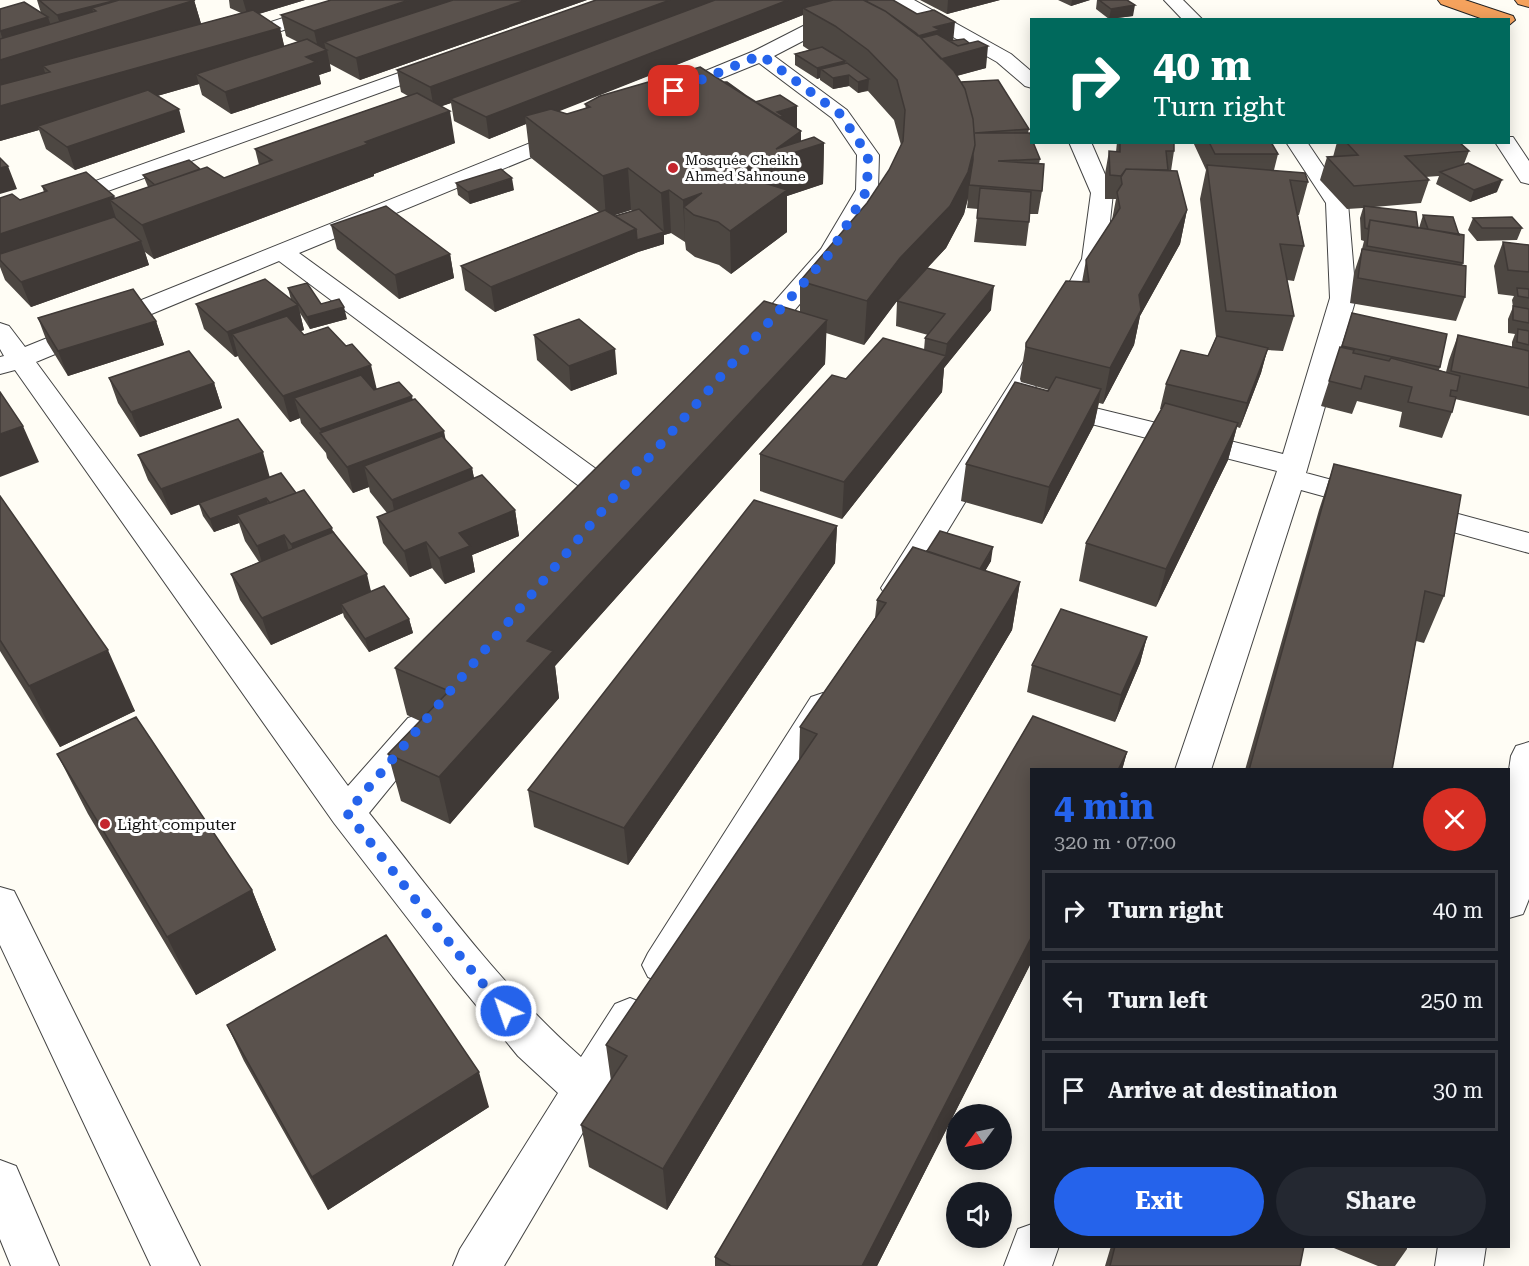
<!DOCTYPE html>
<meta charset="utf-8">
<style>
:root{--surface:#171b24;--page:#242831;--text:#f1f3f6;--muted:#9ea1a6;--line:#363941;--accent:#2563eb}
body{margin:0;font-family:"Roboto Serif",serif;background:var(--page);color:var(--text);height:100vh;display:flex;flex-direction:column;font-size:22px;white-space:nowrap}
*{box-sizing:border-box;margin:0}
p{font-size:20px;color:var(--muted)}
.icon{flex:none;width:33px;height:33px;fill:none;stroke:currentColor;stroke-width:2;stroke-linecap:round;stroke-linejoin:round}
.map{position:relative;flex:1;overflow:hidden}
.sheet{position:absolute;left:1030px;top:768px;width:480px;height:480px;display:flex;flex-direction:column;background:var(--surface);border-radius:0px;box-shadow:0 3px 15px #0003}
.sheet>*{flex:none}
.guide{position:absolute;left:1030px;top:18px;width:480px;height:126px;border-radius:0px;box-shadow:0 3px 15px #0003;background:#00695c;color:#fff;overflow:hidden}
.needle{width:39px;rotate:237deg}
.buttons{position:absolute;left:946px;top:1104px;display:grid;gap:12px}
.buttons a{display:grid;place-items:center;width:66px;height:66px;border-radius:50%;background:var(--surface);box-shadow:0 3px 15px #0003;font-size:30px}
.pin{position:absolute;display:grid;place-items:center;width:51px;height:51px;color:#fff;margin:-26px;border-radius:12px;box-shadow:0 3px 9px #0006}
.me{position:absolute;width:66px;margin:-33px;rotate:319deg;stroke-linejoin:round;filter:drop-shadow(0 0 4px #0008)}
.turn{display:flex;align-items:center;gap:21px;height:126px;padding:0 24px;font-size:27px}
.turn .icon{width:78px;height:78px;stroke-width:2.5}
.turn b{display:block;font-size:42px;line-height:51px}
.round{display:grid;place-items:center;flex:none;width:63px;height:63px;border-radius:32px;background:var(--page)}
.overview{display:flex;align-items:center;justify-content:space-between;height:102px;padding:0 24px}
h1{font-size:36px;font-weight:700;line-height:45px;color:var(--accent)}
.button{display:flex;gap:12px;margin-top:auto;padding:12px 24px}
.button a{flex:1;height:69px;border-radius:36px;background:var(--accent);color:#fff;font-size:24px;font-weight:700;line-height:69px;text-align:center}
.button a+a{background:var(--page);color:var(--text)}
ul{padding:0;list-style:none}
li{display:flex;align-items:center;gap:18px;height:81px;margin:0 12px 9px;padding:0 12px;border:3px solid var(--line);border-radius:0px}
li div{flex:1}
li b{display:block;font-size:22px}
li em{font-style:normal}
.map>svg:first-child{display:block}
</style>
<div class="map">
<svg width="1529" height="1266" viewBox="0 0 1529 1266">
<rect width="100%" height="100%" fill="#fffdf5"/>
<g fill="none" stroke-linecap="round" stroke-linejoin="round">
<defs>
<path id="minor" d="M338,0H365L362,4L242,44H228L225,40L228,36Z
M854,0H877L874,4L774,56L847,110L879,155L878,190L840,257L763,347L754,349L745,347L741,341L745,335L821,249L856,190L857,155L832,118L759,63L678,96H664L661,92L664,88L754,51Z
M892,0H914L1011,54L1032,72V88L1025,86L997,62L895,4Z
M1164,0H1183L1203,20H1183Z
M441,58L448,60L451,64L448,68L0,230V215Z
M570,127L578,128L581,133L578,138L299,253L625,490L629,497L625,504L614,506L603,504L279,261L36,362L348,786L408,718L420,714L432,718L438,727L432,736L369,813C436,896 500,986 581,1057L615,1004L630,998L645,1004L651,1017L504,1266H453L460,1249L558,1093L518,1056L453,977L334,823L15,370L0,374V357L4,356L0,349V323L9,326L25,347Z
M1509,137H1513L1529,161V184L1521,182L1495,142H1509Z
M1069,142H1091L1113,193L1106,259L1068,333L908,596L897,599L886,596L881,588L1042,333L1082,259L1091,193Z
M1286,142H1307L1348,203L1356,298L1306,473L1529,533V553L1301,490L1211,770H1175L1277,471L1044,412L1040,406L1044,400L1054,398L1283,454L1330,298L1326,203Z
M823,693L835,697L840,706L676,977L662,983L648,977L642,965L648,953L811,697Z
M1529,742V899L1523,914L1509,918V770L1511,756L1516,746Z
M1032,1224V1246H1059L1052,1266H1004L1018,1229Z
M1438,1246H1486L1483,1266H1435Z"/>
<path id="tertiary" d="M0,887L14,891L200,1266H151L0,945Z
M0,1160L16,1166L59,1266H11L0,1239Z"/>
<path id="motorway" d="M1438,0H1465L1513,16L1515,20L1509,25V20H1486L1441,4Z
M1515,0H1529V7L1518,4Z"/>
</defs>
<use href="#minor" stroke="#444" stroke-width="2"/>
<use href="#tertiary" stroke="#444" stroke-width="2"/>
<use href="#motorway" stroke="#222" stroke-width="2"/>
<use href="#minor" fill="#fff" fill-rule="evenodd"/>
<use href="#tertiary" fill="#fff" fill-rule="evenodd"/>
<use href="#motorway" fill="#f5a25d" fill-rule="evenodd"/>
</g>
<path fill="#4d4742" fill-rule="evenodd" d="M37,0H194L201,24L241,13L230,8L229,0H305L259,14L280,28L284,46L298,42L286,36L281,15L587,0L360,80L330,64L331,71L319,75L321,84L231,114L202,95L199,84L157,96L185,132L75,170L46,149L39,130L0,141V9L41,13Z
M596,0H864L953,40L986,68L957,76L961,82L1029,129L1028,133L1040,159L1039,164L1042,191L1038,214H1030L1026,246L974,242L978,209L967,208L968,198L964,214L946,248L927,268L991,310L944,368L942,392L842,519L760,491V454L846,379L924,350L925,338L928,335L896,326L897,301L916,280L897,301L864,345L826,333L825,364L555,666L559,698L450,824L401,801L388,754L420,721L407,715L395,668L800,312V281L867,203L889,170L901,145L894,120L868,91L858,93L849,86L833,89L820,80V78L817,79L795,65V54L809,50L803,46V15L558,111L567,114L586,109L585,104L755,102L801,131V141L824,143L823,184L787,196V232L731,274L719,265L695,257L686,250L685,242L671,233L664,235V244L638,252L495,312L465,290L461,266L599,212L530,157L526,124L489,139L454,121L451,103L441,106L455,143L374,174V176L154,259L145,252L149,265L31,307L5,280L0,267V198L20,200L44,192L42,186L114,196L115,199L148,187L143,175L200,169L224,178L259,165L255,149L408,96L401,92L397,70ZM631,210L632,211L615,216L614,215Z
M920,0H1000L947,14Z
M1058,0H1090L1071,6Z
M1097,0H1127L1133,16L1109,19L1096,9Z
M1117,142H1174V151L1171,171L1187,210L1180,244L1140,316L1134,345L1103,404L1099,403L1094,425L1042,524L961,501L966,464L1049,390L1021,382L1020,379L1026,343L1082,282L1086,260L1112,220L1116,199H1105V174L1109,151L1116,152Z
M1193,142H1271L1278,154L1274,170L1308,182L1299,215H1298L1304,246L1294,281L1287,280L1294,316L1283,351L1267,350L1261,373L1240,428L1237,427L1228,460L1156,607L1079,581L1086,543L1162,409H1160L1166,384L1208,356L1216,337L1200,199L1206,170Z
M1337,142H1459L1469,151L1464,164L1497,192L1470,202L1436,184L1439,176L1425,177L1429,180L1421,203L1374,207L1418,228H1419L1423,215L1463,263L1462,266L1465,297L1456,321L1350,303L1354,273L1362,249L1364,241L1361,240L1360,218L1363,208L1347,209L1320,180L1327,157H1333Z
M456,183L514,190L470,204L458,195Z
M1473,218L1522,228L1517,240L1477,241L1468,230Z
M331,225L450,254L454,278L399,299L337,249Z
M1503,242L1529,245V416L1455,399L1452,412L1442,438L1399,427L1402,412L1357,401L1352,414L1321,406L1340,347H1341L1352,313L1440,367L1439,370L1446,372L1449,360L1458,335L1512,347V342L1515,334L1508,333V319L1513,307L1512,300L1514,296L1498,294L1494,266Z
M288,288L321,304L347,319L310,329L300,313L304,330L300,331L304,335L377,389L413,400L446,440L472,468L474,478L515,510L519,536L472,555L475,572L445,584L432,568L410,577L383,543L377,517L387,513L370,492L369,487L353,493L327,458L326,453L301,423L300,418L290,422L239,359L238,356L235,357L204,329L196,304L291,300Z
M38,318L156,321L164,345L68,376L47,342Z
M534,335L617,374L571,391L537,360Z
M109,378L214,383L222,408L140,437L118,403Z
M138,455L270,477L296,493L334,532L371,591L409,619L413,633L369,652L344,617L343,613L271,645L240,600L231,574L259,562L245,541L239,523L214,532L203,516L199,504L171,515L148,480Z
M1334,464L1444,596L1424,643L1416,641L1392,770H1245L1319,510Z
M0,496L135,711L60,747L0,651Z
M837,526L835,563L628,865L534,827L528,790Z
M927,551L991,561L985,571L1020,582L1012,630L667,1210L589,1167L581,1125L611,1081L606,1045L799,761L800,727L875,618L877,600Z
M1147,637L1140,663L1115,722L1027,692L1032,665Z
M1033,716L1127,752L1122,770H1032V961L877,1266H715V1257Z
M57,754L252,890L276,950L196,995L88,814Z
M227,1025L489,1107L328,1210L244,1061Z
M1111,1246H1304L1300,1266H1105Z
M1329,1246H1407V1249L1395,1266H1378Z"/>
<path fill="#3f3936" d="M117,0H194L203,30L52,78L50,72L43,66L47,79L0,94V60L160,11L101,26L96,11L92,8L98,27L64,36L57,15Z
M243,0H305L248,17Z
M409,0H474L324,42L326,50L319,52L314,31Z
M526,0H587L360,80L356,58Z
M670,0H726L450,99L451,103L434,109L430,87Z
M788,0H838L803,8V15L532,122L525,116L526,124L489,139L486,117Z
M948,0H1000L947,14Z
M1072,0H1090L1071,6Z
M1135,5L1133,16L1109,19L1111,9Z
M48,17L55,38L7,52L0,31Z
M955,22L953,43L900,40L934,27Z
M280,28L287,58L196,74L199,84L42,129L38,126L39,130L0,141V106Z
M988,46L986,68L925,84L926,63Z
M327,50L331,71L319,75L321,84L231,114L225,92L306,57Z
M845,61L844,72L821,69L820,78L817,79V68Z
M849,75V86L833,89V78Z
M869,79L868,90L858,93V82Z
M797,106V129L783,132L777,112Z
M179,109L185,132L75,170L67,147Z
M450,111L455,143L374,174V176L154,259L142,225L365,142Z
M801,131V150L824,143L823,184L787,196V232L731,274L730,231L717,177L776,149Z
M975,145L971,185H969L968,198L964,214L946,248L897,301L864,345L867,301Z
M8,166L17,189L0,194V168Z
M628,168L631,210L606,218L603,176Z
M512,178L514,190L470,204L468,192Z
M1502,180L1497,192L1470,202L1474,190Z
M669,190L671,233L664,235V244L638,252L495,312L491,287L636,229L664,232L661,193Z
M702,193L684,207L685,242L683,200Z
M114,196L117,205L110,200L117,221L0,261V234Z
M1187,210L1180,244L1140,316L1134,345L1103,404L1110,368L1139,295Z
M141,241L149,265L31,307L21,282Z
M450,254L454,278L399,299L395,275Z
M994,286L991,310L944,368L942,392L842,519L844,482L945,356L947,344Z
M298,305L304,330L247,352L232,334L238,356L235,357L227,332Z
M344,307L347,319L310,329L307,317Z
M827,320L825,364L555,666L559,698L450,824L439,777L527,641Z
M156,321L164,345L68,376L58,351Z
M1268,348L1261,373L1240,428L1247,403Z
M615,349L617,374L571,391L569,366Z
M371,365L377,390L294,398L300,418L290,422L283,396Z
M214,383L222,408L140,437L131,412Z
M1101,389L1094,425L1042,524L1049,487Z
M412,396L417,421L321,434L320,429Z
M1238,423L1228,460L1156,607L1166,569Z
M23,426L39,462L0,477V434Z
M444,431L449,457L364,466L369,487L353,493L347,467Z
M263,452L270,478L171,515L161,489Z
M472,468L477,494L397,526L392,500Z
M266,498L270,511L237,515L239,523L214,532L210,519Z
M515,510L519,536L472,555L475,572L445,584L439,558L459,533Z
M837,526L835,563L628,865L624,828Z
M332,528L339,554L298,570L291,544Z
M284,535L292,561L265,572L257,546Z
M426,542L432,568L410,577L404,551Z
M993,547L991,561L971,595L973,582Z
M367,574L373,600L341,604L343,613L271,645L262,618Z
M1020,582L1012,630L667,1210L663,1169Z
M409,619L413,633L369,652L365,639Z
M1147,637L1140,663L1115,722L1121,695Z
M108,650L135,711L60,747L29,686Z
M1127,752L1122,770H1118Z
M252,890L276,950L196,995L167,937Z
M1032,936V961L877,1266H862Z
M479,1072L489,1107L328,1210L312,1177Z"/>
<path fill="#5a524d" stroke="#3f3936" stroke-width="1.5" d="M39,0H117L57,15Z
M119,0H195L0,60V39L96,11L92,8Z
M331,0H409L314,31L281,15Z
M453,0H526L356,58L324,42Z
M596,0H670L430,87L397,70Z
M715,0H788L486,117L450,99Z
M833,0H864L885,11L916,33L954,71L965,89L973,119L975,145L968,172L950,206L900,258L867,301L800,281L867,203L889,170L903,141L905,110L897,80L868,50L835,26L803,8Z
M868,0H893L917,14L934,10L955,22L934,27L940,30L918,36L885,11L865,1Z
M1099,0H1127L1135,5L1111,9Z
M24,2L48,17L0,31V9Z
M253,10L280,28L0,106V85L50,72L43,66Z
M937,34L958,46L978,41L988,46L941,59L921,38Z
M307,39L327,50L306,57L316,62L225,92L196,74Z
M964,39L969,43L958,46L949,41Z
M822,47L845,61L817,68L795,54Z
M847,63L869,79L858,82L849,75L833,78L821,69Z
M700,67L801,131L776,149L814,137L824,143L717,177L734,182L749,178L787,190L730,231L718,222L694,215L684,207L702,193L683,200L669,190L661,193L628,168L603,176L525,116L551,109L567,114L590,107L585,104L600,96Z
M998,80L1029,129L975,133H1030L1032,139V142H1033L1040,159L998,161L1044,164L1042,191L969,185L973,160V154L975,145L973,119L965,89L961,82Z
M724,82H727L755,102L780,95L797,106L777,112L783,116L780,117Z
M148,90L179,109L67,147L38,126Z
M417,93L450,111L365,142L368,144L142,225L110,200L207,167L224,178L272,160L255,149Z
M1120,142H1174V151H1166L1168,170L1126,169L1121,176L1110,175L1109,151L1120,152Z
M1209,142H1271L1278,154H1215Z
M1346,142H1459L1469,151L1405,156L1429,180L1354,186L1327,157L1358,155Z
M0,158L8,166L0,168Z
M189,160L200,169L155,185L143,175Z
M1468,163L1502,180L1474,190L1440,172Z
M1207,165L1305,173L1308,182L1290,180L1304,246L1280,244L1294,316L1226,311Z
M501,169L512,178L468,192L456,183Z
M1126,169L1177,171L1187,210L1139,295L1141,310L1110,368L1026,347V343L1066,281L1089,282L1086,260L1120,208L1117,192L1122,184L1121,177Z
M86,172L114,196L0,234V198L12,194L20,200L47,191L42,186Z
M980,188L1031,192L1029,222L977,218Z
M386,206L450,254L395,275L331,225Z
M1364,206L1416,212L1418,228L1370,220L1368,229L1365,228Z
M639,209L664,232L637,240L636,229L615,216Z
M605,210L636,229L491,287L461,266Z
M1423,215L1453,217L1459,235L1428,229Z
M114,217L141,241L21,282L0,260V254Z
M1512,217L1522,228H1482L1473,218Z
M1370,220L1464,235L1463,263L1367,246Z
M1503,242L1529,245V272L1508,270Z
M1362,249L1466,266L1465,297L1358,278Z
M927,268L994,286L947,344L925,338L945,314L897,301Z
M265,279L298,305L227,332L196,304Z
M307,283L321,304L339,299L344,307L307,317L288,288Z
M1517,288L1529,289V298L1518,296Z
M133,289L156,321L58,351L38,318Z
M764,301L827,320L527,641L553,651L439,777L388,754L449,691L395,668Z
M1513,306L1529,309V323L1513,320Z
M1352,313L1447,334L1440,367L1342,346Z
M287,316L304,335L328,327L346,346L352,344L371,365L283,396L232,334Z
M579,319L615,349L569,366L534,335Z
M1518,329L1529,331V345L1517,342Z
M1458,335L1529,351V388L1451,371Z
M1217,336L1268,348L1247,403L1166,384L1181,350L1208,356Z
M883,338L946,356L844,482L760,454L832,375L846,379Z
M1340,347L1354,350L1353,353L1389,361L1391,358L1460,376L1457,391L1451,390L1450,396L1456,397L1452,412L1408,402L1412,387L1365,376L1361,389L1329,381Z
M189,351L214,383L131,412L109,378Z
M361,375L374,390L399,382L412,396L320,429L294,398Z
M1056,377L1101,389L1049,487L966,464L1015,382L1048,391Z
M0,392L23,426L0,434Z
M415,399L444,431L347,467L320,433Z
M1165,403L1238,423L1166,569L1086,543Z
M238,419L263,452L161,489L138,455Z
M442,436L472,468L392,500L364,466Z
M1334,464L1461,495L1444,596L1425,591L1392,770H1249Z
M281,473L296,493L270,503L266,498L210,519L199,503Z
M482,475L515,510L459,533L470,546L439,558L426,542L404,551L377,517Z
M304,490L332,528L291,544L284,535L257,546L237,515Z
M0,496L108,650L29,686L0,640Z
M754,500L837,526L624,828L528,790Z
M940,531L993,547L980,569L927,551Z
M333,532L367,574L262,618L231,574Z
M913,547L1020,582L663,1169L581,1125L627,1056L606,1045L817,734L800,727L886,603L877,600Z
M384,586L409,619L365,639L341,604Z
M1061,609L1147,637L1121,695L1032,665Z
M1033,716L1127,752L1118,770H1032V936L862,1266H731L715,1257Z
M136,717L252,890L167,937L57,754Z
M386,935L479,1072L312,1177L227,1025Z
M1115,1246H1304L1300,1266H1110Z"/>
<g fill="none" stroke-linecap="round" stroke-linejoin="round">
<path stroke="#2563eb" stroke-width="10" stroke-dasharray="0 18" d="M506,1011L467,965L347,813L614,497L831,252L867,190L868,155L840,114L761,55L674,91"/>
</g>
<g fill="#c4262e" stroke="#fff" stroke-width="2">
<circle cx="673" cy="168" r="6"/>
<circle cx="105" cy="824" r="6"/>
</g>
<g text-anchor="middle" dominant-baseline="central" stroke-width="6" stroke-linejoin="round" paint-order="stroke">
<g font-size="14" fill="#111" stroke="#fff" text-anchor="start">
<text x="685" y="160">Mosquée Cheikh<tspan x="685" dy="16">Ahmed Sahnoune</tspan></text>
</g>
<g font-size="16" fill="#111" stroke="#fff" text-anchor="start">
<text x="117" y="824">Light computer</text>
</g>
</g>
</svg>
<div class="buttons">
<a><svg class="needle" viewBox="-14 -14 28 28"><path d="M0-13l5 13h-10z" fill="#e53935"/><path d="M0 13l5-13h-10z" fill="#9ea1a6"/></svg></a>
<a><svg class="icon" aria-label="sound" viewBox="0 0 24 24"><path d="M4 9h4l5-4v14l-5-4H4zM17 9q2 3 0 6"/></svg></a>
</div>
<div class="pin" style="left:674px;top:91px;background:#d93025"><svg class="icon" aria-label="arrive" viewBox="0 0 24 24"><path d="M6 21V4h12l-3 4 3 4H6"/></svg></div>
<svg class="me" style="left:506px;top:1011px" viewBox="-20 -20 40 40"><circle r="17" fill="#2563eb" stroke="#fff" stroke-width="3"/><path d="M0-11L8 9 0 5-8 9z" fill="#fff"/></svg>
<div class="guide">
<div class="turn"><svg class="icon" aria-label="right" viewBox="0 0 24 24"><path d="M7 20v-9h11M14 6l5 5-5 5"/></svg><div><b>40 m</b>Turn right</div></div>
</div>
<section class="sheet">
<div class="overview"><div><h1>4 min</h1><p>320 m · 07:00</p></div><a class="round" style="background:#d93025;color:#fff"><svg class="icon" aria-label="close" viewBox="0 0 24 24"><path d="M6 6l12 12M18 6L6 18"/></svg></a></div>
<ul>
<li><svg class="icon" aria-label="right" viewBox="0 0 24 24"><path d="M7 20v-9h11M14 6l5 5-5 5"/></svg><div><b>Turn right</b></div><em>40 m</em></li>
<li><svg class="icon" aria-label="left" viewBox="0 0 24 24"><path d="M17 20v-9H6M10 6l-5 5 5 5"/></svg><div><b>Turn left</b></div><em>250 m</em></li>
<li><svg class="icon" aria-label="arrive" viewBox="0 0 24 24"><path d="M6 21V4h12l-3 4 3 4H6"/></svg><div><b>Arrive at destination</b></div><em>30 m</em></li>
</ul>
<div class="button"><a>Exit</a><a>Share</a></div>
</section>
</div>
